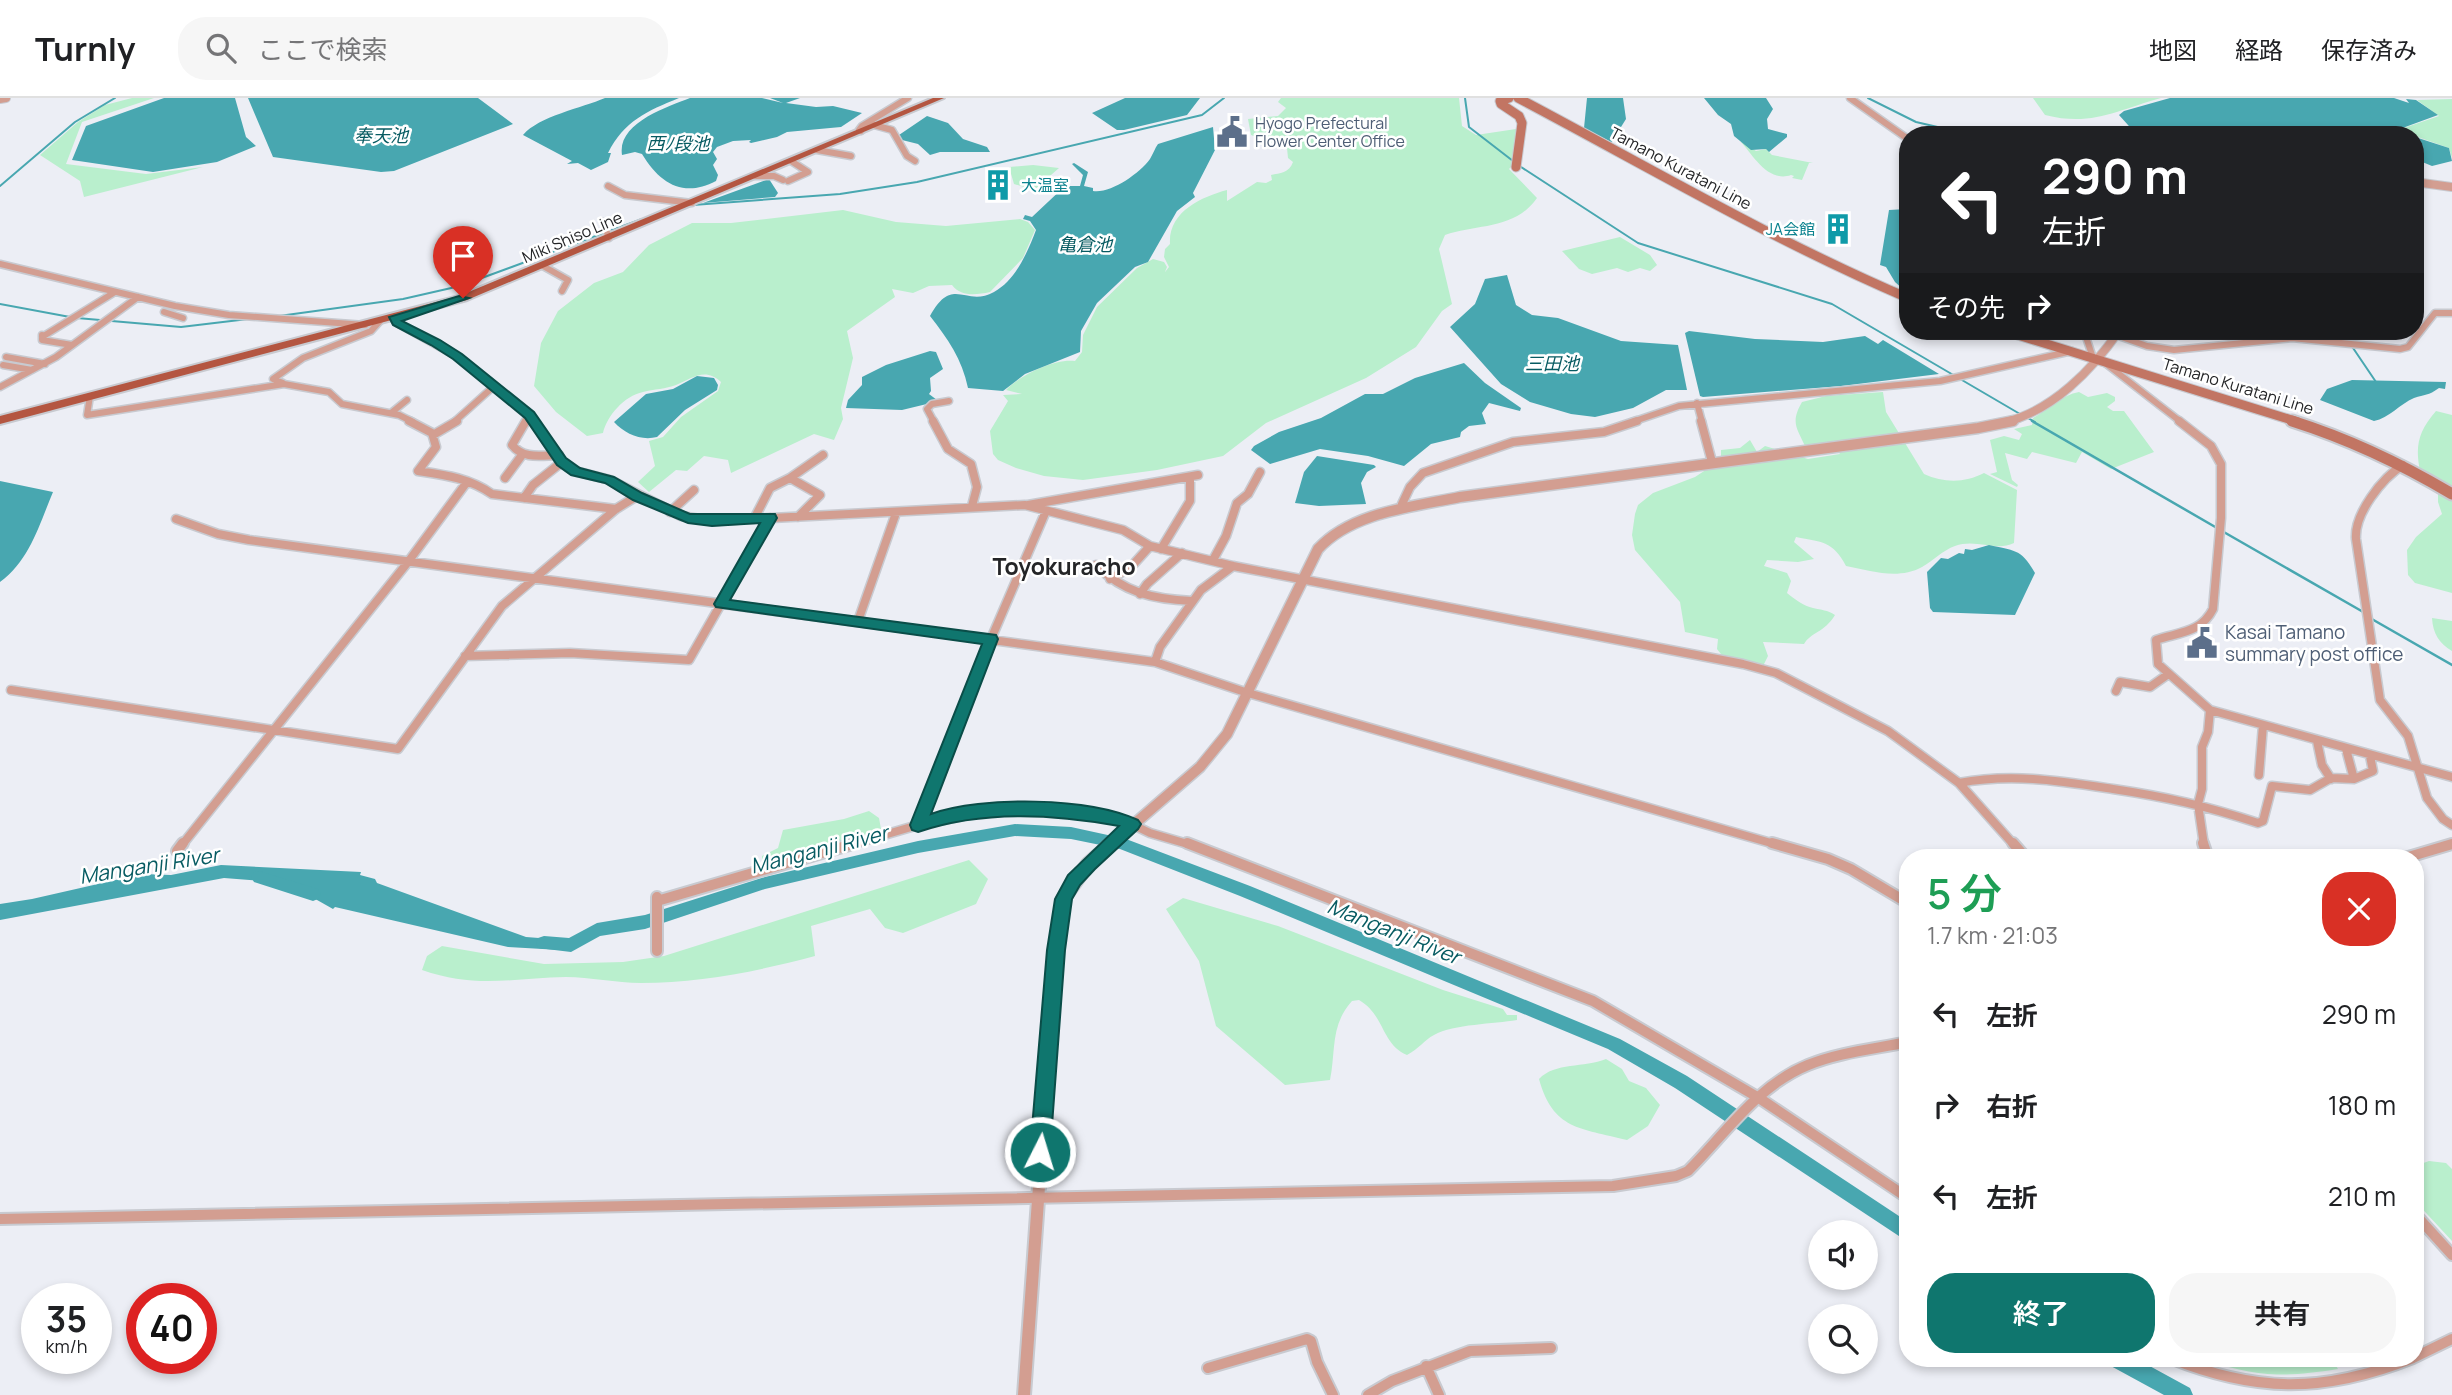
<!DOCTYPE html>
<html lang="ja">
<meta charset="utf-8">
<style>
:root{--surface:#fff;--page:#f6f6f6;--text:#202124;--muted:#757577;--line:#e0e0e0;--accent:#0f766e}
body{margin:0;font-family:Manrope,"Noto Sans JP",sans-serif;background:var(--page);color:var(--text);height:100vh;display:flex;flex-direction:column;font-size:26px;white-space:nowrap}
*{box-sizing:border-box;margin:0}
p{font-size:23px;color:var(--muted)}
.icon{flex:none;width:38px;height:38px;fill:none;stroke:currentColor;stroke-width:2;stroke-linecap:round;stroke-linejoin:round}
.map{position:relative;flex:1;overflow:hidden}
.details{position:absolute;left:1899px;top:751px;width:525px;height:518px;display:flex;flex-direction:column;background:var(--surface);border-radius:28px;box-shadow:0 4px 10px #0003}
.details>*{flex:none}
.banner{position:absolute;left:1899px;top:28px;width:525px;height:214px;border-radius:28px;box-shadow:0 4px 10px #0003;background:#202124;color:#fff;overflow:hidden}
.buttons{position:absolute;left:1808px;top:1122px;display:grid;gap:14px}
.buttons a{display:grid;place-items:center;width:70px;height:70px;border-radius:50%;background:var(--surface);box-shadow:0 4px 10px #0003;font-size:35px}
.speed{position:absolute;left:21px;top:1185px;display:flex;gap:14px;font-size:35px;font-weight:700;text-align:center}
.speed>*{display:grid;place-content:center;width:91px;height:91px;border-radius:50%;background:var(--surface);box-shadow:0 4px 10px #0003;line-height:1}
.speed small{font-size:18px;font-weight:400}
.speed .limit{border:10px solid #d22;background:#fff;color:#111}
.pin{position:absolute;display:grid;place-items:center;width:60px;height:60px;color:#fff;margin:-72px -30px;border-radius:50% 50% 50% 0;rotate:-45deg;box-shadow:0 0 7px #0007}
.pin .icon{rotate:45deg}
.me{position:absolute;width:77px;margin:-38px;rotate:5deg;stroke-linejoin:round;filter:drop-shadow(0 0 5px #0008)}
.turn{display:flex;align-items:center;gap:24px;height:147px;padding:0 28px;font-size:32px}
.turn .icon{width:91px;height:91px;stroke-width:2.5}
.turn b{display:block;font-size:49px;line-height:60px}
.then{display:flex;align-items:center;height:66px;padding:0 28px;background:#0003;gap:14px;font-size:26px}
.round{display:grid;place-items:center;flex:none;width:74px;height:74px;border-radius:28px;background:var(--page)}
.summary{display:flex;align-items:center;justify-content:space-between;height:119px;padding:0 28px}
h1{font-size:42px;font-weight:600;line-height:52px;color:#1e9e55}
.primary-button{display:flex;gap:14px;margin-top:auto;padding:14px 28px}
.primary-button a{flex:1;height:80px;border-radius:28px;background:var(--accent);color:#fff;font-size:28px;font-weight:600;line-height:80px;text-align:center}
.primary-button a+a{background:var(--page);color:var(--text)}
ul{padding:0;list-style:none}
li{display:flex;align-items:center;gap:21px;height:91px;padding:0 28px}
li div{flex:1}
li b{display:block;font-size:26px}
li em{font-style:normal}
header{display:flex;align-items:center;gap:42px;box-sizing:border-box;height:98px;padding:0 35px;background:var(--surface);border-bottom:2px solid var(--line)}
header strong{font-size:33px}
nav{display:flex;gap:38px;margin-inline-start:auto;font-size:24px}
.search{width:490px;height:63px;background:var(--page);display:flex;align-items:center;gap:18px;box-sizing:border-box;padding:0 24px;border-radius:28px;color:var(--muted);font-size:26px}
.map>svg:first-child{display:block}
</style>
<header>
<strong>Turnly</strong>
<div class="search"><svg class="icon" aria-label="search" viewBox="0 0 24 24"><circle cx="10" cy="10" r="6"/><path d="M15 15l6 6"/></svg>ここで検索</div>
<nav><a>地図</a><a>経路</a><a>保存済み</a></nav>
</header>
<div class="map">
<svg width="2452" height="1297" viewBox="0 0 2452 1297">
<rect width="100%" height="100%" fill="#eceef5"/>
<path fill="#b9efcd" d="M132,0H154L82,24L66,66L146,76L203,69L84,99L80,83L40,57L78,24L105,7Z
M1281,0H1459L1462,28L1476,37L1516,31V64L1509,71L1537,100C1515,132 1477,126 1445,137L1439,151L1452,206L1442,213L1416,249L1366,280L1266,325L1223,358L1157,372L1083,382L1044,378L1016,370L998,362L993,356L990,333L1008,303L1003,297L1022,296L1006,292C1019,278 1054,260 1075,263L1082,254L1083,237L1097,209L1137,170L1153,161L1164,164L1167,169L1165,174L1169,169L1164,159L1165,151L1170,146C1168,114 1201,99 1227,92V103L1257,84L1266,85L1272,82L1271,77C1280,75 1289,75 1293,64L1288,60L1287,50L1251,37L1248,21L1278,18L1286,10L1278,4Z
M2033,0H2161C2117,12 2092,29 2045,17Z
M2452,1V60L2449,50L2398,32L2439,18L2417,2Z
M1740,43L1756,53L1766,51L1772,57L1813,65H1809L1802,82L1792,80L1794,78L1791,77C1768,85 1753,57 1740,43Z
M1033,67L1059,70L1034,92L1014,86L1009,69Z
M843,112L896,124L946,128L1020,121L1028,124L1035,132L1023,160L990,194C976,197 961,199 952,187L929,188L913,195L892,191L895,199L847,233L853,260L841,310L843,321L834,342L814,336L731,375L728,362L704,358L687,373L676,372L649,394L638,384L655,368L649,343L663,339L681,319L718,293L721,284C705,269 693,280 676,287C666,291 654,291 643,294C624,298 607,318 603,335L587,338L556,314L534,288L541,245L558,213L594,185L623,174L649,147L692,125H731Z
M1620,139L1650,157L1657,167L1650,173L1640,170L1628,174L1617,170L1592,176L1579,171L1562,153Z
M1883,294L1886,314L1924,376C1944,385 1965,385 1984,375L2017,392L2014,445C1995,454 1976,440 1955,448C1943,452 1933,463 1922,469C1898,482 1872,473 1846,468C1833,443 1822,444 1796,439L1794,444L1814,461L1798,464L1767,462L1764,468L1787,475L1791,483L1787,495C1794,501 1804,508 1813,510C1822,512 1827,512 1835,517C1824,535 1811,534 1804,546L1763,544L1768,558L1763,568L1724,560L1717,551L1718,541L1685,534L1680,504L1635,452L1632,437L1635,416L1638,407L1653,395L1695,379L1721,362V352L1740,350L1750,342L1757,354L1765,348L1808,361L1840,356L1833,347L1806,350C1797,330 1790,325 1802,304L1826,298Z
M2079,294L2088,299L2107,295L2115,299V303L2107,309L2113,313H2124L2154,354L2111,371L2082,354L2076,365L2032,354L2027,361L2005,355L2012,382L2018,387L2017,389L1990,376L1997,374L1990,342L2004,338L2019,342L2022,336L2014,331L2032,327L2033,320C2049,311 2062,297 2079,294Z
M2436,313L2452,317V495L2415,485L2408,477L2407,452L2416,439L2442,416L2438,404V383L2420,373C2415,348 2418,334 2436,313Z
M2432,520L2452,523V553C2439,545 2433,536 2432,520Z
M869,713L879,720L881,731L866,738L762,766V758L778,750L783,732L844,721Z
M969,762L988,781L976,806L903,835L885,830L870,811L811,828L815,858C759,873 699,885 641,885C616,885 590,879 566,879C512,880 476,891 422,872L427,858L442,848L544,866L623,864L664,858Z
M1183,800L1278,828L1443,892L1503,911L1507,917H1517V922C1494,926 1454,926 1434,937C1424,942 1419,951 1407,957C1381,946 1385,917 1359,902L1352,903C1330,927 1336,953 1330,982L1285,987L1216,928L1199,863L1166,811Z
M1606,961L1622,971L1629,983L1646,990L1660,1007L1648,1028L1627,1042C1580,1030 1553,1032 1539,981C1555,964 1584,970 1606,961Z
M2429,1063L2446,1065L2452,1071V1143L2415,1103V1068Z
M2200,1260H2331L2338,1271C2281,1280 2255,1279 2200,1260Z"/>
<path fill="#48a7b0" d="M164,0H235L246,39L256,48L217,64L153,74L72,62L86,28Z
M248,0H478L513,26L394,73L381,74L273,59Z
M605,0H679C647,13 624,23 608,55H611L608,64L591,72L578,65L567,66L572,63L523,37C539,18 582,10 605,0Z
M690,0H762L783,5L770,0H800L786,5L816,9L833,8L862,15L841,29L787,34L777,39L751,45L749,44L751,42L733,43L717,49L713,54L717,61L713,67L718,77L716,83C684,100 660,86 642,56L635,54L622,57C617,25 667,9 690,0Z
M1125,0H1200L1187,17L1124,32H1117L1092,15Z
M1587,0H1623L1626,21L1621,29L1622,37L1611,44L1584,30Z
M1704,0H1766L1773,11L1767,21L1768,31L1787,36V39L1769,54L1766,51L1751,52L1734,38L1731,26L1718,17Z
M2170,0H2394L2409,5L2406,1L2416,2L2438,17L2397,32L2407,37H2305L2288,33L2287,37H2137L2119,17L2124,13Z
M927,18L948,25L963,41L987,49L990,54H940L930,57L918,46L902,42L899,37Z
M1213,29L1215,52L1193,95L1195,99L1177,113L1148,164L1135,169L1097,205L1081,233L1080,254L1025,276L1003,293L968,290C962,261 948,241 930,218C953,176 965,210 994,194C1016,182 1028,153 1036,132L1030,123L1023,121L1025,117L1032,119L1065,88H1080L1083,77L1072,66L1074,65L1088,74L1084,88L1093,90V93C1110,96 1139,76 1150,61C1153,56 1155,50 1158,46Z
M2415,39L2449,50L2452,63L2432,68L2415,61Z
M769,81L778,95L775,99L703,105Z
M1907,111L1908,162L1905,171L1908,189L1904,192L1895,184L1886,169L1880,167L1889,112Z
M1507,177L1516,207L1532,217L1558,220L1621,243L1678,247L1687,292H1666L1633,310L1595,319L1571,316L1530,304L1501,286L1450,229L1475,206L1485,181Z
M1689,233L1755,241L1823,244L1865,238L1878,246L1883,242L1939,276L1841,288L1703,299L1700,298L1685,235Z
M930,253L936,254L943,271L930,280L931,293L929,296L937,302L935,304L902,312L846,310L848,302L862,287V279L886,267Z
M1464,265L1485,285L1521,310L1520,313L1489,305L1482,315L1486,326L1469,328L1461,334L1460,339L1431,346L1404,368L1368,358L1320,351L1270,366L1251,352L1254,348L1279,334L1321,320L1365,296H1383L1415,280Z
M697,278L714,280L718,287L717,292L685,312L657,339C641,343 625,336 614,324L646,296L673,291Z
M2352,282L2446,284L2445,291L2439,290C2428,298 2425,296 2414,300C2400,306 2389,320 2374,323L2320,302L2327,291Z
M1317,358L1374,367L1376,369L1367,374L1361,385L1366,406L1319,408L1295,405L1304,374Z
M0,383L53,394C39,427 30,462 0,484Z
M1989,447C2014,453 2021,450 2035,475L2015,517L1933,514L1930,510L1927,474L1941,460L1948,461L1959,455L1964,456L1965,451L1972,452Z
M221,767L361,774L360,777L375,781L377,785L526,839L565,842L560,852L508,849L335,809L333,811L287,785L224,780L0,822V806L32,801L142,776L171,777Z"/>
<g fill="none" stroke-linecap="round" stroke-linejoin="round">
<path stroke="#48a7b0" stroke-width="2" d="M1465,0L1469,29L1513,63
M1868,0L1916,24L1972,37
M1518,67L1638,145L1832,206L2020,316
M0,88L75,24L115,0
M693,107L840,96L917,84L1202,17L1224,0
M0,206L70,219
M279,218L403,201L460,188L642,121
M77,220L181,229L248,221
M2329,233L2349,244L2376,284
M2026,319L2035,324"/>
<path stroke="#48a7b0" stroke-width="2.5" d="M2032,323L2217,430
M2222,433L2365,515
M2370,520L2452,567"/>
<path fill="#48a7b0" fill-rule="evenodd" d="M1015,726L1071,729L1126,741L1250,788L1620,941L1687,978L1908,1124V1144L1675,990L1608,951L1240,798L1120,751L1071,741L1015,738L918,755L765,791L645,831L600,838L571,854L538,850L536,845L538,840L544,838L569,840L597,825L645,817L765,779L918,743Z
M259,773L318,791L321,796L318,801L313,803L254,784L251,779L254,774Z
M2106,1260H2135L2190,1290L2193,1297H2164L2109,1267Z"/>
<defs>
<path id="minor-far2" d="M1850,0L1908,41
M874,27L892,32L907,58L915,63
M861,33L859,32L862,28L908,0
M817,52L851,58
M756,78H774L783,82
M788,83L808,74L791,63
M608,88L625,97L692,105
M603,124L609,140
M0,166L175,208L229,217L365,227
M543,168L568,182L562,193
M164,214L183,220
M395,219L397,225L456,258L529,317L534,324
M2084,233L2093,260
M42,237V242L72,247
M2116,237L2147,248L2174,252L2292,240L2400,251L2408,249L2435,215H2452
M42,239L115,194
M6,259L45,266
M2105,265L2181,324
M3,267L32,272
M283,285L273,281L303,260L371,233L380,223
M0,289L56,259L138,199
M90,298L87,317L284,286L329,294L342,306L399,317L413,324
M1697,305L1702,324
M391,315L407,302
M454,324L493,289
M525,324L530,318
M934,324L927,311L932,306L949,303
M1632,324L1679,308L1940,283L2072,253"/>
<path id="minor-far1" d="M409,323L432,335L436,349L418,373C445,377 469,380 492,396L616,411
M526,323L512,347C524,362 542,357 559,357
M533,323L562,364L575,373L610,382L681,418L712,423L1025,407L1123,432L1150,448L1233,468L1743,566L1776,575L1888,633L1959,685L2014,747
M933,323L948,351L971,366L977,389L972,408
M1701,323L1712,364
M2179,323L2211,348L2221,366V420L2213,511C2201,535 2179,534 2156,542L2158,566L2210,612L2208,634L2202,649V691L2198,706L2204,747
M433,337L457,323
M2403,367C2382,380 2354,416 2356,441L2380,602L2408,638L2427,700L2443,721L2452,727
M505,380L522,357
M524,400L533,387L562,364
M1028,407L1198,377
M1406,410L1402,406L1410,389L1423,375L1513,344L1604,334L1637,323
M670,414L694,392
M798,419L820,397L790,380L823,357
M176,421L218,436L249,442L1155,564L1248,595L1778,747
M754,421L770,390L790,380
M1161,451L1190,403V379
M1213,462L1226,438L1237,405L1248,396L1260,374
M1096,467C1124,495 1153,501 1192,503
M1110,481L1131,469L1150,448
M1140,496L1147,486L1182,455
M858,523L896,415
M465,558L570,555L689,562L770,420
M1155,564L1160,549L1201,492L1233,468
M11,592L398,651L502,508L616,411L637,398
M2116,593L2120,584L2150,589L2167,577
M2210,612L2452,679
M2317,643L2322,667L2331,681
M2346,651L2354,681
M2259,677L2263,627
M1959,685C2012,675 2060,683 2113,691C2167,699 2206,708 2258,725L2263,723L2272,688L2310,692L2331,680L2354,681L2373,673L2370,658
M918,727L992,712H1072L1121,721L1150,735L1191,747
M182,747L408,464L467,384
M850,747L918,727L991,541L1046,413"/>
<path id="minor" d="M1187,745L1593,903L1759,1000L1908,1100
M1772,745L1828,761L1851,771L1908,805
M2013,745L2026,760
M2203,745L2208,760
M177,753L183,745
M2405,760L2452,746
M657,799V853
M657,803L856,745
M2415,1116L2452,1157
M0,1121L1613,1088L1676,1078L1688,1073C1725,1036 1758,987 1808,967C1840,954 1875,951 1908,944
M2415,1259L2452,1241
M2170,1260C2257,1295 2325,1295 2413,1260
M1426,1268L1439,1297
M1208,1270L1307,1241L1311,1243L1317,1264L1333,1297
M1368,1297L1392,1283L1470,1253L1551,1250"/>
<path id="tertiary-far2" d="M0,1L6,0
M2415,84L2452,89
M2006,324C2053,312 2092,272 2119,233"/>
<path id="tertiary-far1" d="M1110,747L1200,669L1227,636L1318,451C1352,414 1412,409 1460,399L1978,330L2013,323"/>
<path id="tertiary" d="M1024,1297L1056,852L1063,801L1088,766L1112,745"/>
<path id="secondary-far1" d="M1509,0L1500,3L1501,6L1519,18L1522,25L1516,69
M1518,0C1647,68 1774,143 1908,200
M2005,233L2298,324"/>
<path id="secondary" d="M2292,323C2349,341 2400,365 2452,396"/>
<path id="primary" d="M933,0H944L467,202L0,326V318L459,198Z"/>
</defs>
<use href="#minor-far2" stroke="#c8cad0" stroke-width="9"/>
<use href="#minor-far1" stroke="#c8cad0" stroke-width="11"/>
<use href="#minor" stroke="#c8cad0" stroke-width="14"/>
<use href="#tertiary-far2" stroke="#c8cad0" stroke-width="10"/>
<use href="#tertiary-far1" stroke="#c8cad0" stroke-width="13"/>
<use href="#tertiary" stroke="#c8cad0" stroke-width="16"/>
<use href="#secondary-far1" stroke="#c8cad0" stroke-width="11"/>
<use href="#secondary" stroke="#c8cad0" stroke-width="15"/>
<use href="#primary" stroke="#c8cad0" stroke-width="4"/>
<use href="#minor-far2" stroke="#d39e91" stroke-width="6"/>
<use href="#minor-far1" stroke="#d39e91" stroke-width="8"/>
<use href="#minor" stroke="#d39e91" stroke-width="10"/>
<use href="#tertiary-far2" stroke="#d39e91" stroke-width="8"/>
<use href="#tertiary-far1" stroke="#d39e91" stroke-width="10"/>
<use href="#tertiary" stroke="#d39e91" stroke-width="12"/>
<use href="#secondary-far1" stroke="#c27563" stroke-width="9"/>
<use href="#secondary" stroke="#c27563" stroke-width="11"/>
<use href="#primary" fill="#b45641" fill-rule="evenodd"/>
</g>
<path fill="#0f766e" stroke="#0a4d48" stroke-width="2" d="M459,198L469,200L402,223L440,242L462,256L534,314L566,360L580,370L614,379L642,395L690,416H775L777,420L730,502L996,537L998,541L931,716C982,698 1089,699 1138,722L1141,726L1138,731L1095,771L1080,787L1072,801L1065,852L1050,1054L1047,1060L1040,1063L1033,1060L1030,1054L1047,852L1055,801L1068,777L1119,728C1052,716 983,712 918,734L912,732L910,727L982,546L716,509L714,506L760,425L712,428L688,425L633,402L605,385L571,377L557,367L525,320L453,261L431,247L393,227L389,219Z"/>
<defs>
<symbol id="civic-bare" viewBox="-9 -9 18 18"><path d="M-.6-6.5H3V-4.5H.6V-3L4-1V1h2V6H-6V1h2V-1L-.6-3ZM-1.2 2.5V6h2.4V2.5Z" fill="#5c6f8a" stroke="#fff" stroke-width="2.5" paint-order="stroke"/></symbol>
<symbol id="building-bare" viewBox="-9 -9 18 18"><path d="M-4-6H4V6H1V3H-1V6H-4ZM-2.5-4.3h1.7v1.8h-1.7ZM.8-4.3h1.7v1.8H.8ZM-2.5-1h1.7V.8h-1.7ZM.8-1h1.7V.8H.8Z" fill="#0f9aa8" stroke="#fff" stroke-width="2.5" paint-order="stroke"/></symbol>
</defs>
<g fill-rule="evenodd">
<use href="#civic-bare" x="1210" y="12" width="44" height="44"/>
<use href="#building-bare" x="976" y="65" width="44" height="44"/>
<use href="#building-bare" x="1816" y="109" width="44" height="44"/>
<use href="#civic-bare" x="2180" y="523" width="44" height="44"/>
</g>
<g text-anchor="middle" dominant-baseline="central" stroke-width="5" stroke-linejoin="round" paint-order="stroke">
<g font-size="16" fill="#4e5e75" stroke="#fff" text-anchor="start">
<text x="1255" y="25">Hyogo Prefectural<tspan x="1255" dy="18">Flower Center Office</tspan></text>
</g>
<g font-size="16" fill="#242527" stroke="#fff">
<text transform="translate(1681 70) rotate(28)">Tamano Kuratani Line</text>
<text transform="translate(572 139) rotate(-23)">Miki Shiso Line</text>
<text transform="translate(2238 288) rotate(17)">Tamano Kuratani Line</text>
</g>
<g font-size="16" fill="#0d838f" stroke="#fff" text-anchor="start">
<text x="1021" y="87">大温室</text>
<text x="1815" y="131" text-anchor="end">JA会館</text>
</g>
<g font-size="18" font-style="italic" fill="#075b62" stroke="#fff">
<text x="381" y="37">奉天池</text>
<text x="678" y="45">西ﾉ段池</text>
<text x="1085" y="146">亀倉池</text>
<text x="1552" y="265">三田池</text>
</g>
<g font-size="19" fill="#4e5e75" stroke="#fff" text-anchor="start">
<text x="2225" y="534">Kasai Tamano<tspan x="2225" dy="22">summary post office</tspan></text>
</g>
<g font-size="21" font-style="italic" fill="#075b62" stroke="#fff">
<text transform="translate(819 751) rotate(-14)">Manganji River</text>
<text transform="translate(149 767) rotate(-9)">Manganji River</text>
<text transform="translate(1394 833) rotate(22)">Manganji River</text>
</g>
<g font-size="23" font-weight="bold" fill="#242527" stroke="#fff">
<text x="1064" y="468">Toyokuracho</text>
</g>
</g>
</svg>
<div class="buttons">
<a><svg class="icon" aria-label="sound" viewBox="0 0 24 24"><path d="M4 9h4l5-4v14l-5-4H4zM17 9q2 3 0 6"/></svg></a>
<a><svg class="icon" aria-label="search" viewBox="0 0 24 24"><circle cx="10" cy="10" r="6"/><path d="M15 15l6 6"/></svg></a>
</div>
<div class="speed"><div>35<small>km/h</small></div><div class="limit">40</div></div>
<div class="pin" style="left:463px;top:200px;background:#d93025"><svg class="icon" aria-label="arrive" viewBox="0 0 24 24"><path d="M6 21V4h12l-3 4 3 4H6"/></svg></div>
<svg class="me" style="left:1040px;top:1054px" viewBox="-20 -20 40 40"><circle r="17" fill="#0f766e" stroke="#fff" stroke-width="3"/><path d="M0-11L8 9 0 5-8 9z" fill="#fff"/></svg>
<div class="banner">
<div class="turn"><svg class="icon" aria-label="left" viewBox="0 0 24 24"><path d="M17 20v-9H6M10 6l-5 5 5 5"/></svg><div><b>290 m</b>左折</div></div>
<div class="then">その先<svg class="icon" aria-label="right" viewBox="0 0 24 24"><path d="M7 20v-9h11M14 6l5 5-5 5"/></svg></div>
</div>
<section class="details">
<div class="summary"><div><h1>5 分</h1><p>1.7 km · 21:03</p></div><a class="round" style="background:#d93025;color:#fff"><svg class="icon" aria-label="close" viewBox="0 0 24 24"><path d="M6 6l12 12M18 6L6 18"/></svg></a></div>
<ul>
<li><svg class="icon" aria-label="left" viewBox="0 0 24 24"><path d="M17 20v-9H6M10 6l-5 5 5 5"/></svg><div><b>左折</b></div><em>290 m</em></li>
<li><svg class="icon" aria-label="right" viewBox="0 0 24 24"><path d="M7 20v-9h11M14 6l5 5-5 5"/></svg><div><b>右折</b></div><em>180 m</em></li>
<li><svg class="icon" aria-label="left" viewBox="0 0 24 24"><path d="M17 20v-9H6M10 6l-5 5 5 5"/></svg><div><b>左折</b></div><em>210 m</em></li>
</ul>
<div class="primary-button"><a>終了</a><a>共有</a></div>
</section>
</div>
